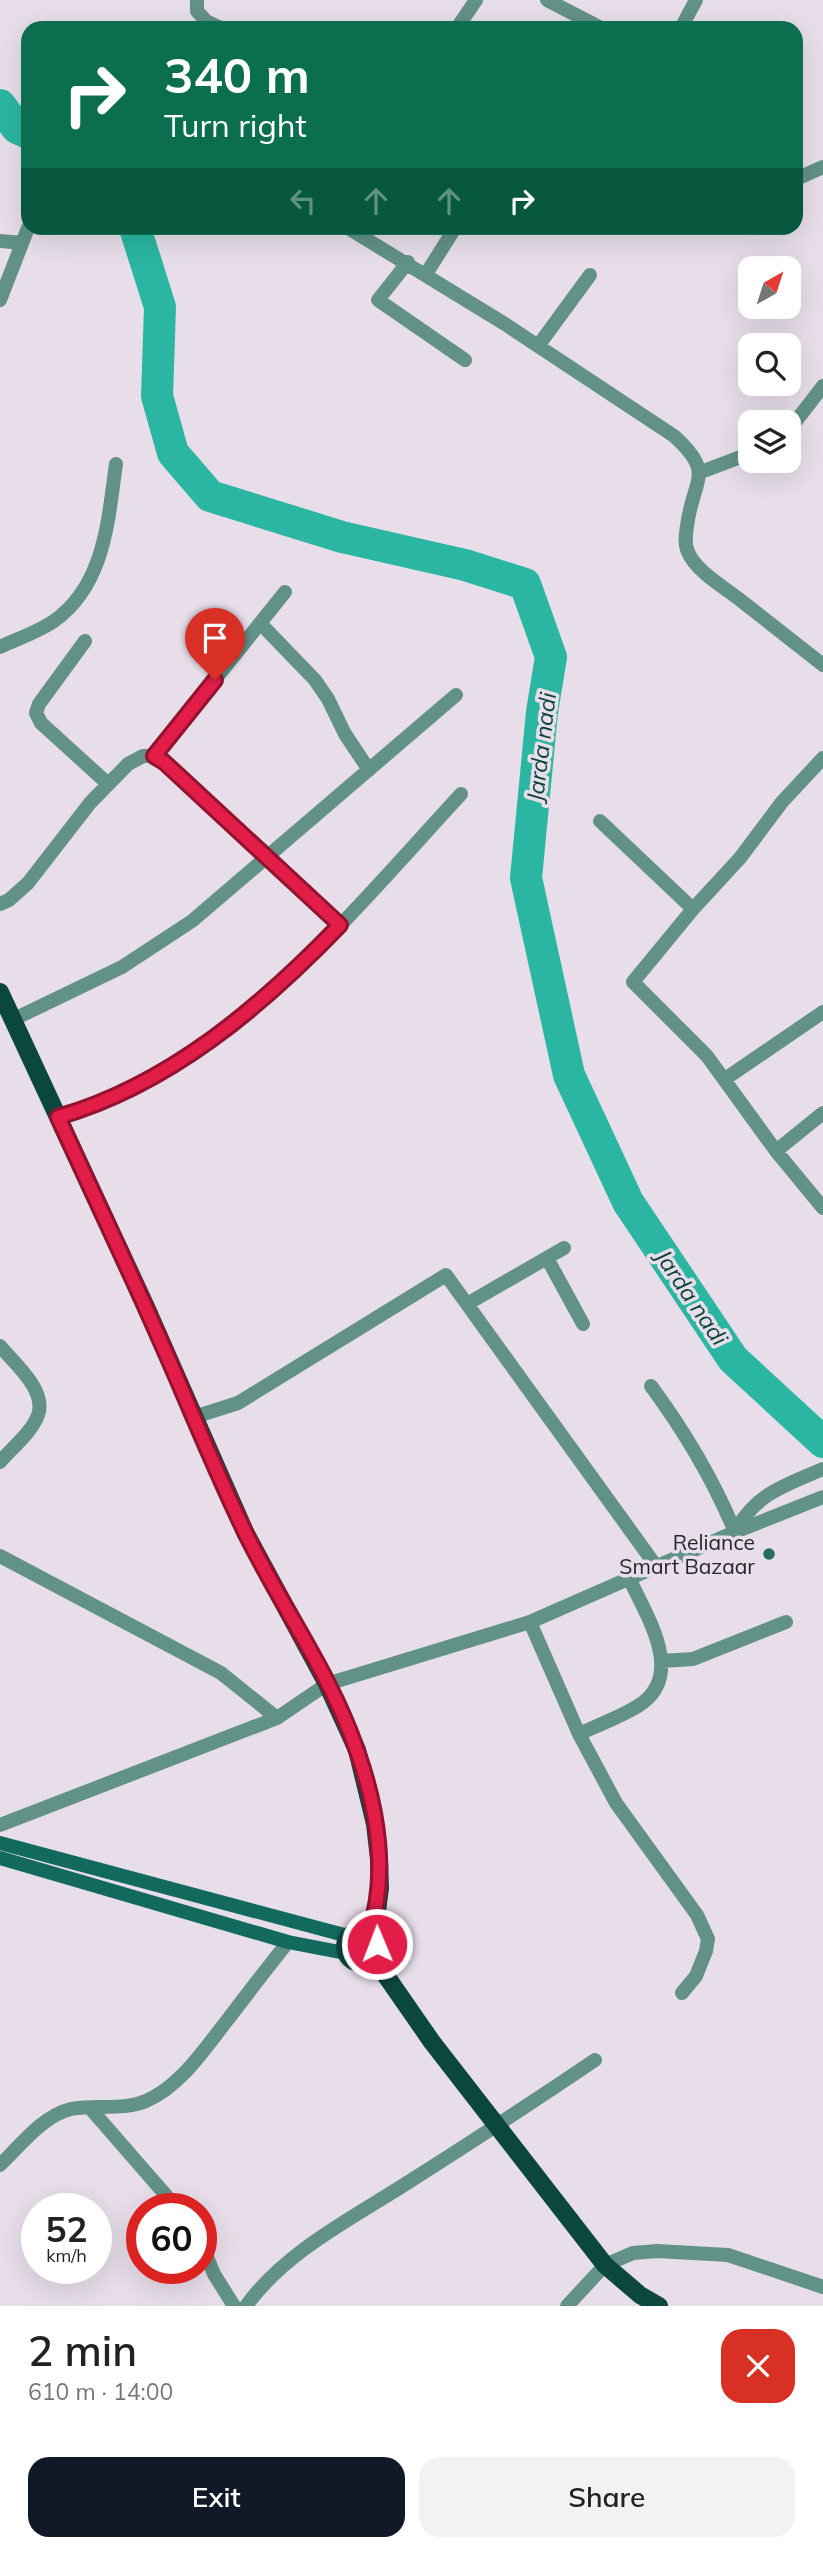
<!DOCTYPE html>
<meta charset="utf-8">
<style>
:root{--surface:#fff;--page:#f2f2f2;--text:#222;--muted:#767676;--accent:#111827}
body{margin:0;font-family:Mulish,sans-serif;background:var(--page);color:var(--text);height:100vh;display:flex;flex-direction:column;font-size:26px;white-space:nowrap}
*{box-sizing:border-box;margin:0}
p{font-size:23px;color:var(--muted)}
.icon{flex:none;width:38px;height:38px;fill:none;stroke:currentColor;stroke-width:2;stroke-linecap:round;stroke-linejoin:round}
.map{position:relative;height:2306px;overflow:hidden}
.panel{display:flex;flex-direction:column;background:var(--surface);flex:1}
.panel>*{flex:none}
.guide{position:absolute;left:21px;top:21px;width:782px;height:214px;border-radius:21px;box-shadow:0 7px 28px #0002;background:#0b6e4f;color:#fff;overflow:hidden}
.needle{width:46px;rotate:39deg}
.controls{position:absolute;left:738px;top:256px;display:grid;gap:14px}
.controls a{display:grid;place-items:center;width:63px;height:63px;border-radius:14px;background:var(--surface);box-shadow:0 7px 28px #0002;font-size:35px}
.speed{position:absolute;left:21px;top:2193px;display:flex;gap:14px;font-size:35px;font-weight:700;text-align:center}
.speed>*{display:grid;place-content:center;width:91px;height:91px;border-radius:50%;background:var(--surface);box-shadow:0 7px 28px #0002;line-height:1}
.speed small{font-size:18px;font-weight:400}
.speed .limit{border:10px solid #d22;background:#fff;color:#111}
.pin{position:absolute;display:grid;place-items:center;width:60px;height:60px;color:#fff;margin:-72px -30px;border-radius:50% 50% 50% 0;rotate:-45deg;box-shadow:0 0 7px #0007}
.pin .icon{rotate:45deg}
.me{position:absolute;width:77px;margin:-38px;rotate:359deg;stroke-linejoin:round;filter:drop-shadow(0 0 5px #0008)}
.turn{display:flex;align-items:center;gap:24px;height:147px;padding:0 28px;font-size:32px}
.turn .icon{width:91px;height:91px;stroke-width:2.5}
.turn b{display:block;font-size:49px;line-height:60px}
.lanes{display:flex;align-items:center;height:66px;padding:0 28px;background:#0003;justify-content:center;gap:35px;direction:ltr}
.lanes .off{opacity:.35}
.round{display:grid;place-items:center;flex:none;width:74px;height:74px;border-radius:21px;background:var(--page)}
.summary{display:flex;align-items:center;justify-content:space-between;height:119px;padding:0 28px}
h1{font-size:42px;font-weight:600;line-height:52px}
.action{display:flex;gap:14px;margin-top:auto;padding:14px 28px}
.action a{flex:1;height:80px;border-radius:21px;background:var(--accent);color:#fff;font-size:28px;font-weight:600;line-height:80px;text-align:center}
.action a+a{background:var(--page);color:var(--text)}
.map>svg:first-child{display:block}
</style>
<div class="map">
<svg width="823" height="2306" viewBox="0 0 823 2306">
<rect width="100%" height="100%" fill="#e7deea"/>
<g fill="none" stroke-linecap="round" stroke-linejoin="round">
<path stroke="#2ab6a2" stroke-width="32" d="M0,105L17,128L28,133
M135,228L160,307L157,396L173,453L210,496L342,537L465,565L525,584L551,657L542,712L526,878L569,1075L628,1202L733,1359L823,1442"/>
<path stroke="#629187" stroke-width="14" d="M197,0V11L206,21L221,28
M547,0L601,28
M457,28L476,0
M681,28L696,0
M796,179L823,167
M348,228L505,324L674,436C716,474 693,478 687,526C686,534 684,544 688,552C696,571 722,586 739,599C767,621 795,643 823,665
M0,241L22,243
M408,262L378,300L465,360
M426,274L455,228
M0,300L28,228
M538,346L590,275
M789,430L823,386
M701,472L751,453
M260,623L315,680L328,699L345,734L369,770
M85,641L39,704L36,713L41,723L107,783
M0,647C17,639 38,632 54,621C105,585 108,520 116,464
M154,756L285,592
M823,758L782,802L740,858L693,909L633,982L707,1056L776,1151L823,1208
M600,821L693,909
M0,904L9,900L28,883L90,803L128,764L143,756H154L164,762L340,925
M12,1020L122,967L192,921L456,695
M725,1079L823,1012
M58,1117C228,1067 345,920 461,794
M776,1151L823,1113
M547,1258L583,1324
M467,1304L564,1248
M0,1346C14,1363 47,1390 38,1415C32,1432 12,1448 0,1462
M651,1386C685,1432 713,1479 735,1532
M194,1417L238,1403L446,1275L656,1566
M0,1556L221,1673L277,1718
M530,1622L579,1734L616,1803L697,1915L708,1939L706,1951L696,1976L682,1993
M661,1661L693,1659L786,1622
M579,1734C598,1725 620,1717 638,1706C687,1676 646,1615 629,1578
M0,1825L277,1718L327,1684
M90,2108L177,2208
M0,2165C20,2146 42,2116 71,2109C95,2104 122,2111 146,2101C181,2086 205,2048 229,2018C248,1993 268,1967 288,1942
M201,2243L214,2274L234,2306
M246,2306C286,2251 351,2219 407,2183C470,2143 533,2102 595,2060
M567,2306L605,2265L633,2253L657,2251L728,2255L823,2287"/>
<path stroke="#629187" stroke-width="14" d="M735,1532C755,1494 785,1485 823,1469
M327,1684L530,1622L735,1532L823,1497"/>
<path stroke="#12695d" stroke-width="14" d="M0,1843L348,1936
M0,1858L288,1942L345,1953"/>
<path stroke="#0c473f" stroke-width="18" d="M0,992L146,1307L246,1534L327,1684L357,1750L375,1824L379,1859L380,1888L377,1911L369,1933
M345 1947a16 16 0 1 1 32 0a16 16 0 1 1-32 0Z
M373,1957L432,2042L605,2265L640,2295L659,2306"/>
</g>
<g fill="none" stroke-linecap="round" stroke-linejoin="round">
<defs>
<path id="route" d="M215,680L154,756L164,762L340,925C261,1007 169,1085 58,1117C93,1194 130,1271 164,1349C191,1410 216,1473 246,1534C281,1606 331,1674 357,1751C377,1807 389,1875 369,1933L377,1944"/>
</defs>
<use href="#route" stroke="#92132f" stroke-width="18"/>
<use href="#route" stroke="#e11d48" stroke-width="12"/>
</g>
<circle fill="#266c61" stroke="#e7deea" stroke-width="2.5" cx="769" cy="1554" r="7"/>
<g text-anchor="middle" dominant-baseline="central" stroke-width="7" stroke-linejoin="round" paint-order="stroke">
<g font-size="21" fill="#282429" stroke="#e7deea" text-anchor="end">
<text x="755" y="1542">Reliance<tspan x="755" dy="24">Smart Bazaar</tspan></text>
</g>
<g font-size="23" font-style="italic" fill="#0a453c" stroke="#e7deea">
<text transform="translate(541 747) rotate(-83)">Jarda nadi</text>
<text transform="translate(692 1297) rotate(56)">Jarda nadi</text>
</g>
</g>
</svg>
<div class="controls">
<a><svg class="needle" viewBox="-14 -14 28 28"><path d="M0-13l5 13h-10z" fill="#e53935"/><path d="M0 13l5-13h-10z" fill="#767676"/></svg></a>
<a><svg class="icon" aria-label="search" viewBox="0 0 24 24"><circle cx="10" cy="10" r="6"/><path d="M15 15l6 6"/></svg></a>
<a><svg class="icon" aria-label="layers" viewBox="0 0 24 24"><path d="M12 4l9 5-9 5-9-5zM3 14l9 5 9-5"/></svg></a>
</div>
<div class="speed"><div>52<small>km/h</small></div><div class="limit">60</div></div>
<div class="pin" style="left:215px;top:680px;background:#d93025"><svg class="icon" aria-label="arrive" viewBox="0 0 24 24"><path d="M6 21V4h12l-3 4 3 4H6"/></svg></div>
<svg class="me" style="left:377px;top:1944px" viewBox="-20 -20 40 40"><circle r="17" fill="#e11d48" stroke="#fff" stroke-width="3"/><path d="M0-11L8 9 0 5-8 9z" fill="#fff"/></svg>
<div class="guide">
<div class="turn"><svg class="icon" aria-label="right" viewBox="0 0 24 24"><path d="M7 20v-9h11M14 6l5 5-5 5"/></svg><div><b>340 m</b>Turn right</div></div>
<div class="lanes"><svg class="icon off" aria-label="left" viewBox="0 0 24 24"><path d="M17 20v-9H6M10 6l-5 5 5 5"/></svg><svg class="icon off" aria-label="ahead" viewBox="0 0 24 24"><path d="M12 20V5M6 11l6-6 6 6"/></svg><svg class="icon off" aria-label="ahead" viewBox="0 0 24 24"><path d="M12 20V5M6 11l6-6 6 6"/></svg><svg class="icon" aria-label="right" viewBox="0 0 24 24"><path d="M7 20v-9h11M14 6l5 5-5 5"/></svg></div>
</div>
</div>
<section class="panel">
<div class="summary"><div><h1>2 min</h1><p>610 m · 14:00</p></div><a class="round" style="background:#d93025;color:#fff"><svg class="icon" aria-label="close" viewBox="0 0 24 24"><path d="M6 6l12 12M18 6L6 18"/></svg></a></div>
<div class="action"><a>Exit</a><a>Share</a></div>
</section>
